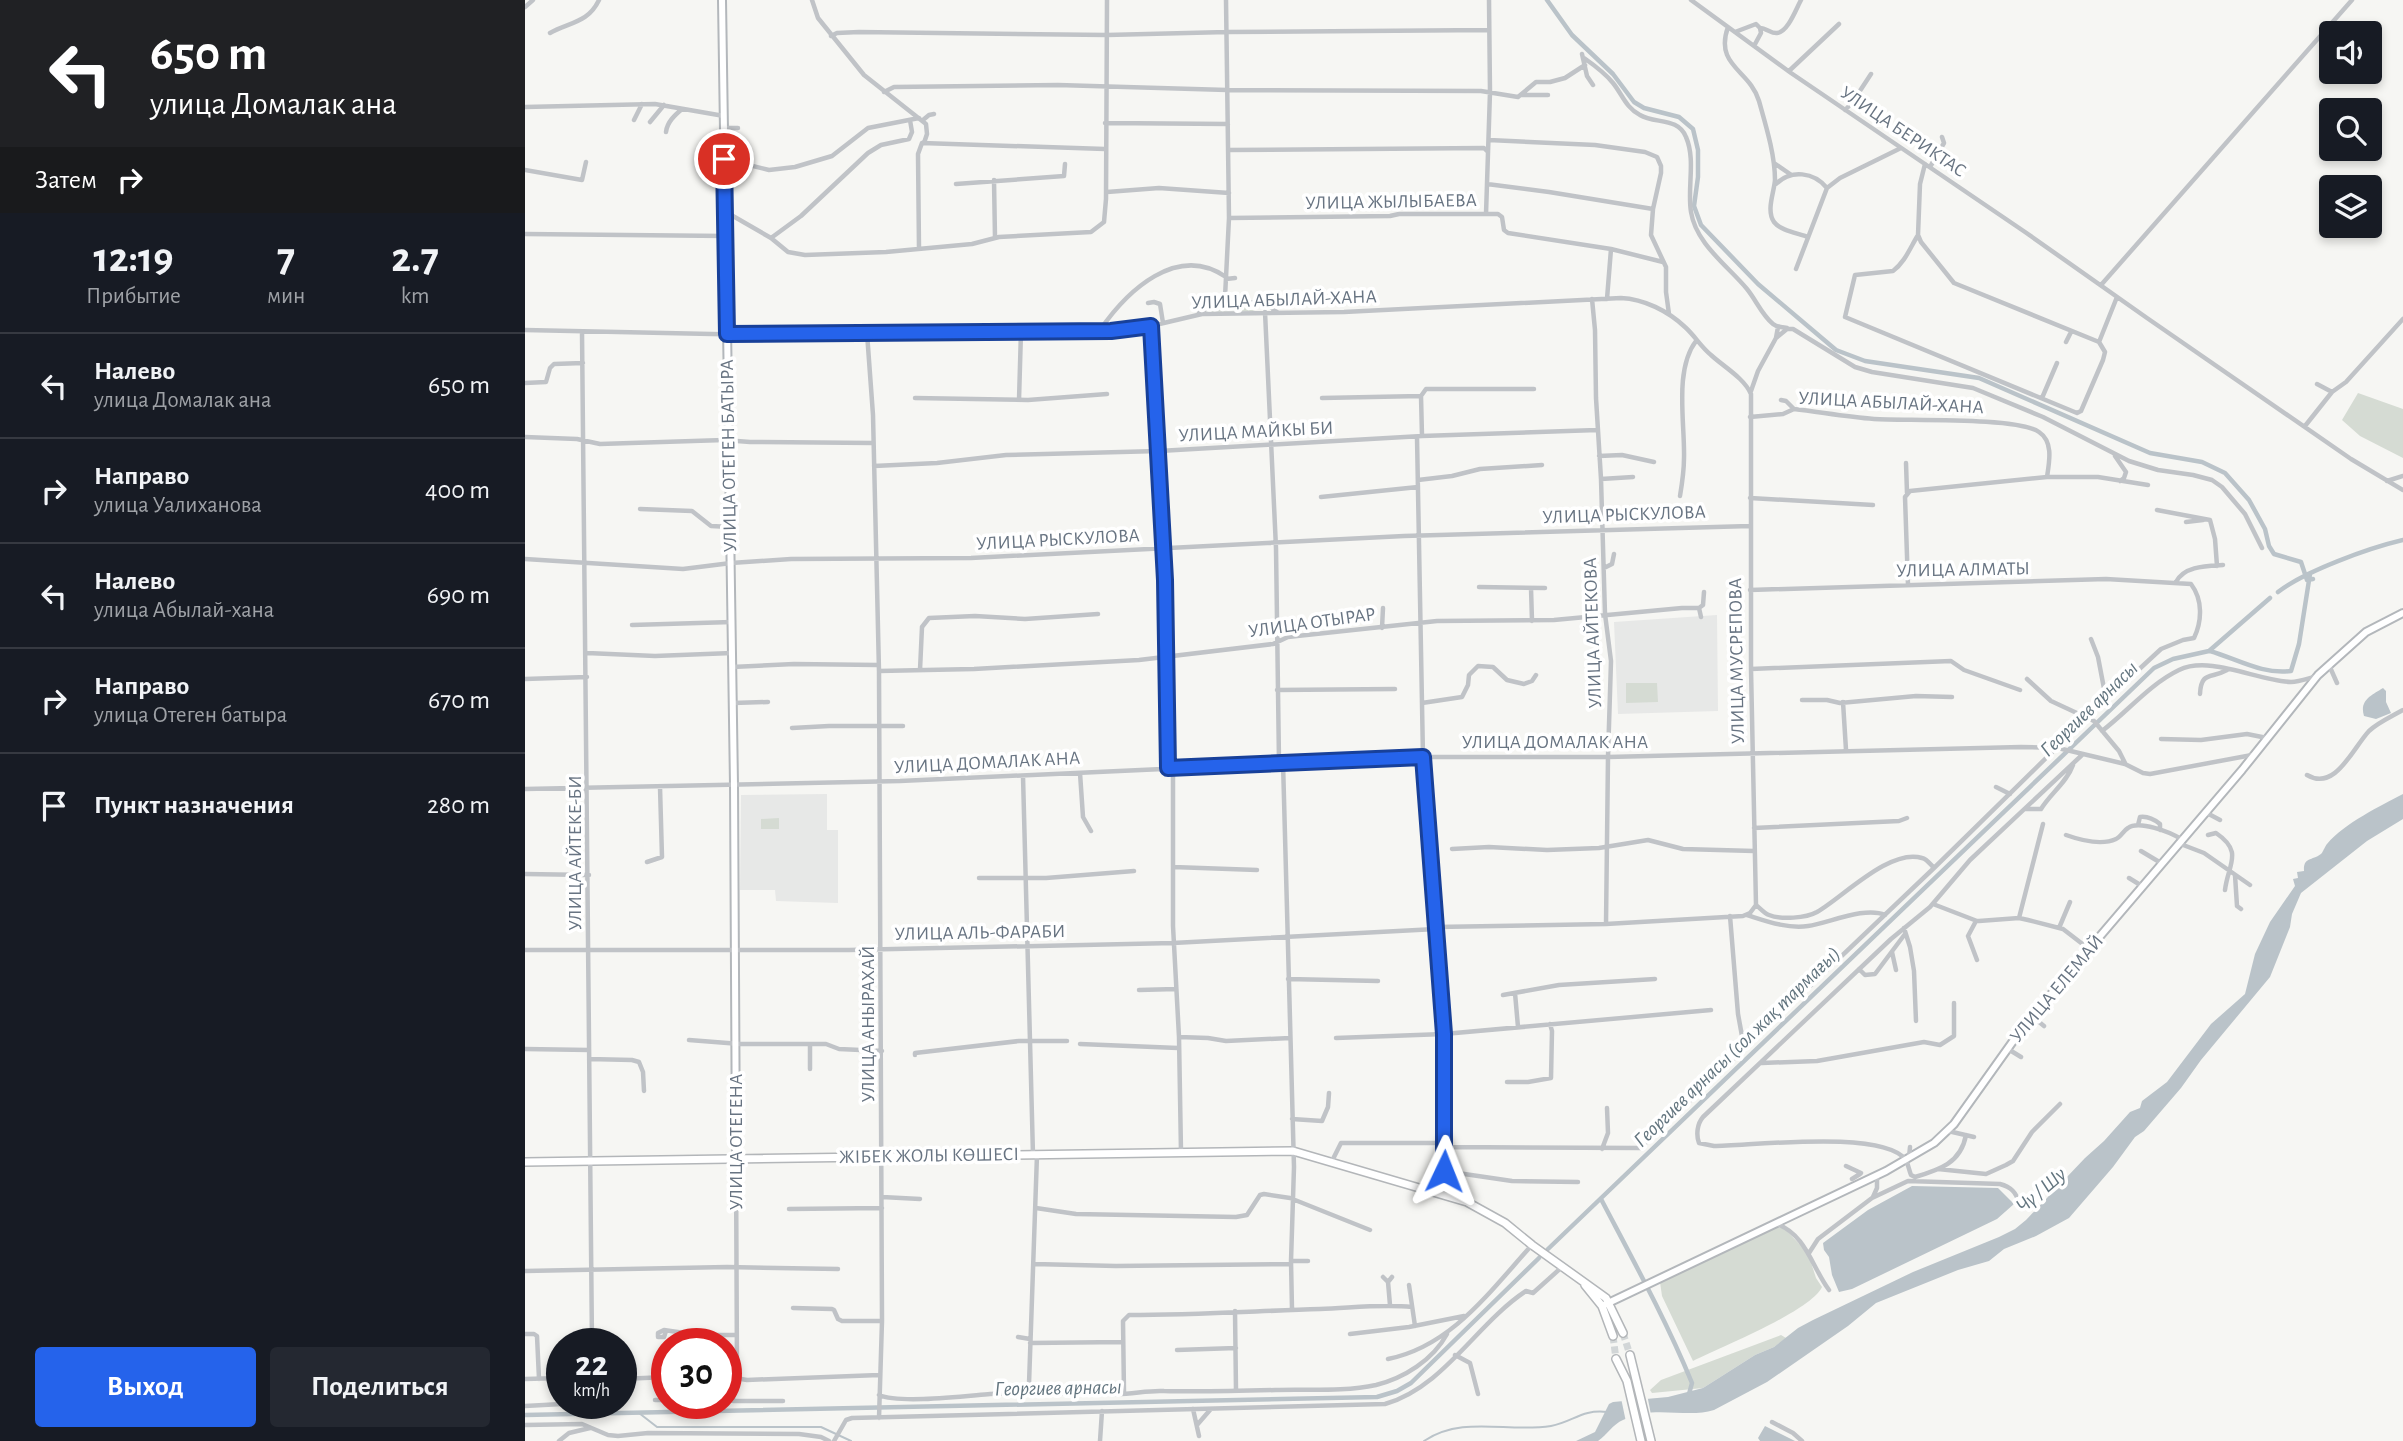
<!DOCTYPE html>
<html lang="ru">
<meta charset="utf-8">
<style>
:root{--surface:#171b24;--page:#242831;--text:#f1f3f6;--muted:#9ea1a6;--line:#363941;--accent:#2563eb}
body{margin:0;font-family:"Alegreya Sans",sans-serif;background:var(--page);color:var(--text);height:100vh;display:flex;flex-direction:column;font-size:26px;white-space:nowrap}
*{box-sizing:border-box;margin:0}
p{font-size:23px;color:var(--muted)}
.icon{flex:none;width:38px;height:38px;fill:none;stroke:currentColor;stroke-width:2;stroke-linecap:round;stroke-linejoin:round}
.map{position:relative;flex:1;overflow:hidden}
.panel{display:flex;flex-direction:column;background:var(--surface);width:525px}
.panel>*{flex:none}
.banner{background:#202124;color:#fff;overflow:hidden}
.tools{position:absolute;left:1794px;top:21px;display:grid;gap:14px}
.tools a{display:grid;place-items:center;width:63px;height:63px;border-radius:7px;background:var(--surface);box-shadow:0 4px 10px #0003;font-size:35px}
.speed{position:absolute;left:21px;top:1328px;display:flex;gap:14px;font-size:35px;font-weight:700;text-align:center}
.speed>*{display:grid;place-content:center;width:91px;height:91px;border-radius:50%;background:var(--surface);box-shadow:0 4px 10px #0003;line-height:1}
.speed small{font-size:18px;font-weight:400}
.speed .limit{border:10px solid #d22;background:#fff;color:#111}
.pin{position:absolute;display:grid;place-items:center;width:60px;height:60px;color:#fff;margin:-30px;border:4px solid #fff;border-radius:50%;box-shadow:0 2px 7px #0007}
.me{position:absolute;width:77px;margin:-38px;rotate:2deg;stroke-linejoin:round;filter:drop-shadow(0 0 5px #0008)}
.turn{display:flex;align-items:center;gap:24px;height:147px;padding:0 35px;font-size:32px}
.turn .icon{width:91px;height:91px;stroke-width:2.5}
.turn b{display:block;font-size:49px;line-height:60px}
.then{display:flex;align-items:center;height:66px;padding:0 35px;background:#0003;gap:14px;font-size:26px}
.eta{display:flex;justify-content:space-evenly;align-items:center;height:119px;text-align:center}
.eta b{font-size:42px;font-weight:600;line-height:49px}
.primary-button{display:flex;gap:14px;margin-top:auto;padding:14px 35px}
.primary-button a{flex:1;height:80px;border-radius:7px;background:var(--accent);color:#fff;font-size:28px;font-weight:600;line-height:80px;text-align:center}
.primary-button a+a{background:var(--page);color:var(--text)}
ul{padding:0;list-style:none}
li{display:flex;align-items:center;gap:21px;height:105px;padding:0 35px;border-top:2px solid var(--line)}
li div{flex:1}
li b{display:block;font-size:26px}
li em{font-style:normal}
main{display:flex;flex:1;min-height:0}
.map>svg:first-child{display:block}
</style>
<main>
<section class="panel">
<div class="banner">
<div class="turn"><svg class="icon" aria-label="left" viewBox="0 0 24 24"><path d="M17 20v-9H6M10 6l-5 5 5 5"/></svg><div><b>650 m</b>улица Домалак ана</div></div>
<div class="then">Затем<svg class="icon" aria-label="right" viewBox="0 0 24 24"><path d="M7 20v-9h11M14 6l5 5-5 5"/></svg></div>
</div>
<div class="eta">
<div><b>12:19</b><p>Прибытие</p></div>
<div><b>7</b><p>мин</p></div>
<div><b>2.7</b><p>km</p></div>
</div>
<ul>
<li><svg class="icon" aria-label="left" viewBox="0 0 24 24"><path d="M17 20v-9H6M10 6l-5 5 5 5"/></svg><div><b>Налево</b><p>улица Домалак ана</p></div><em>650 m</em></li>
<li><svg class="icon" aria-label="right" viewBox="0 0 24 24"><path d="M7 20v-9h11M14 6l5 5-5 5"/></svg><div><b>Направо</b><p>улица Уалиханова</p></div><em>400 m</em></li>
<li><svg class="icon" aria-label="left" viewBox="0 0 24 24"><path d="M17 20v-9H6M10 6l-5 5 5 5"/></svg><div><b>Налево</b><p>улица Абылай-хана</p></div><em>690 m</em></li>
<li><svg class="icon" aria-label="right" viewBox="0 0 24 24"><path d="M7 20v-9h11M14 6l5 5-5 5"/></svg><div><b>Направо</b><p>улица Отеген батыра</p></div><em>670 m</em></li>
<li><svg class="icon" aria-label="arrive" viewBox="0 0 24 24"><path d="M6 21V4h12l-3 4 3 4H6"/></svg><div><b>Пункт назначения</b></div><em>280 m</em></li>
</ul>
<div class="primary-button"><a>Выход</a><a>Поделиться</a></div>
</section>
<div class="map">
<svg width="1878" height="1441" viewBox="0 0 1878 1441">
<rect width="100%" height="100%" fill="#f6f6f3"/>
<path fill="#e7e8e7" d="M1192,615L1193,711L1093,714L1089,622Z
M302,794V830H313V903L251,901L250,890H215L216,795Z"/>
<path fill="#d5dbd3" d="M700,300L730,311L681,312Z
M1833,393L1878,409V458L1835,436L1817,420Z
M1101,683H1132L1133,702L1101,703Z
M254,818V829H236V819Z
M1253,1227L1259,1228L1283,1253L1291,1278L1297,1287C1286,1311 1196,1347 1168,1361L1137,1296L1135,1282Z
M1256,1335L1261,1338L1249,1347L1230,1355L1178,1388L1127,1393L1125,1390L1136,1380Z"/>
<path fill="#bac3c9" d="M1858,688L1861,691V702L1866,713L1851,719L1839,716C1834,700 1847,695 1858,688Z
M1878,794V819L1842,841L1776,893L1767,914L1765,927L1745,977L1676,1060L1656,1088L1619,1131L1610,1137L1588,1167L1544,1218L1511,1236L1479,1249L1464,1261L1433,1270L1351,1303L1323,1326L1242,1382L1189,1410C1161,1419 1129,1404 1098,1420C1088,1424 1082,1435 1073,1441H1051L1070,1432L1084,1404L1088,1402L1143,1397L1178,1388L1230,1355L1249,1347L1273,1328L1288,1320L1388,1272L1474,1237L1490,1229L1501,1220L1560,1158L1579,1141L1605,1112L1615,1108L1617,1101L1642,1082L1686,1024L1720,994L1730,954L1745,922L1770,886L1768,879L1773,878L1772,872L1779,871C1778,856 1789,861 1797,853C1798,851 1801,845 1802,844C1820,823 1855,806 1878,794Z
M1387,1186L1473,1188L1489,1204L1472,1219L1327,1289L1314,1292L1307,1275L1304,1257L1299,1250L1298,1243L1343,1210Z
M1240,1426L1270,1441H1235L1233,1438Z"/>
<path fill="#f6f6f3" d="M1122,1394L1126,1415L1101,1422L1096,1398Z"/>
<g fill="none" stroke-linecap="round" stroke-linejoin="round">
<path stroke="#bac3c9" stroke-width="2" d="M114,1413L132,1427H296L326,1441
M899,1441C938,1415 982,1433 1026,1426C1048,1422 1057,1409 1082,1412"/>
<path stroke="#bac3c9" stroke-width="4.5" d="M1022,0L1047,35L1088,74L1109,102L1119,108L1154,117L1168,129L1173,150V177L1169,206L1176,225L1233,284L1311,350L1340,361L1454,378L1625,453L1677,462L1700,473L1724,500L1740,529L1744,546L1749,554L1776,562L1782,580L1788,579
M1753,592C1780,571 1844,548 1878,540
M1685,651C1712,659 1738,675 1766,671L1774,644L1785,574
M1076,1199C1108,1260 1141,1320 1167,1383L1164,1394
M1023,1249L1629,668L1648,659L1684,651L1745,598
M0,1415L852,1397L872,1391L886,1383L1014,1258"/>
<path stroke="#d2d6d7" stroke-width="7" stroke-dasharray="7 3.5" stroke-linecap="butt" d="M1098,1333L1105,1355
M1088,1336L1091,1359"/>
<defs>
<path id="secondary" d="M197,0L209,785L211,1158
M1079,1305L1361,1171L1409,1143L1429,1124L1491,1037L1541,976L1717,770L1793,675L1841,632L1878,613"/>
<path id="highway" d="M0,1162L768,1151L942,1202L980,1223L1007,1245L1081,1298L1098,1333
M1060,1285L1077,1306L1088,1336
M1105,1355L1126,1441
M1091,1359L1102,1381L1116,1441"/>
</defs>
<use href="#secondary" stroke="#b3b7bb" stroke-width="10"/>
<use href="#highway" stroke="#b3b6b9" stroke-width="10"/>
<path stroke="#c0c3c7" stroke-width="4.5" d="M287,0L293,18L339,75L401,124L402,134L399,143
M1166,0L1266,73L1500,232L1622,318L1826,459L1878,490
M0,7L8,0
M1203,27C1189,66 1225,70 1234,101C1241,126 1250,155 1250,180C1249,193 1241,210 1249,222C1256,231 1273,233 1283,237
M1235,28C1241,28 1247,34 1252,33C1263,32 1271,9 1276,0
M1210,32L1231,24L1235,28L1236,33L1229,46
M25,33C45,22 63,23 74,0
M306,36L312,33L334,32L582,35L702,32L964,30
M1057,54L1062,76L1068,85
M1059,58C1069,65 1080,73 1088,83C1097,94 1101,108 1115,115C1130,124 1153,117 1161,137C1171,160 1162,188 1166,212C1171,244 1203,266 1222,289C1231,300 1237,315 1248,324C1253,328 1255,326 1262,328
M1264,71L1314,24
M359,92L369,87L533,85L702,90L956,91L993,97L1011,82H1025L1040,78L1060,65
M997,95H1023
M0,107L130,104L199,116
M1320,110L1327,103L1346,74
M109,120L117,104
M398,120L404,115L409,114
M125,122L139,105
M580,123L703,124
M199,128H213
M141,132C142,122 150,115 157,109
M964,140L1070,145L1120,152L1132,157L1136,166V173L1128,209L1126,235L1141,267V292L1144,314
M703,150L959,148L963,152
M199,159L244,170L270,167L307,156L343,128L394,118
M1249,163L1265,174
M1400,164L1395,184L1393,235L1396,242L1429,283L1574,342
M1405,167L1419,143L1417,137
M0,170L57,180L61,162
M469,180L470,238
M431,184L539,176L540,164
M962,184L1024,192L1128,209
M1251,184C1266,169 1289,172 1302,188
M582,192L634,188L704,193
M201,212L246,238L263,252L280,255L361,252L447,244L474,237L566,232L579,222L581,199L582,0
M961,214L965,92L964,0
M704,218L865,216L874,214H973L977,217L979,230L983,233L1086,249L1138,262
M0,234L201,236
M1393,235C1385,248 1380,262 1368,271L1330,275L1320,317L1552,413L1556,411L1578,360L1580,352L1574,342
M246,238L276,216L343,153L356,145L384,139L387,132L385,120
M394,249L393,154L397,143L580,149
M1271,269L1302,188L1315,178L1376,148
M701,279L710,278
M1576,285L1827,0
M700,297L704,218L701,0
M1067,299L1070,330L1071,398L1076,479L1080,614L1086,661L1083,757L1081,924
M1082,299L1086,249
M623,303L629,302L635,304L638,323
M740,312L751,548L754,762
M674,313L700,297L744,306L752,312
M626,326L640,580L643,768
M0,330L233,335L586,331L626,326L677,314L819,312L1096,298C1119,299 1143,311 1160,327C1170,336 1176,347 1186,355C1199,367 1219,378 1226,394V669L1231,905
M575,330C602,291 652,243 701,277
M57,332L67,1344
M342,333L348,415L354,671L357,1321L354,1418
M1251,338L1262,329H1268L1330,367L1347,372L1448,388L1518,417L1604,461L1633,470L1668,475L1687,480L1697,487L1720,514L1737,548
M1541,342L1546,332
M1574,342L1592,297
M0,383L21,382L25,368L29,364L58,363
M1792,384L1807,392
M1226,391L1233,371L1251,338L1253,327
M390,398L503,400L582,394
M797,398L896,396
M1517,398L1532,363
M494,400L496,331
M1256,400L1261,401L1269,409
M1225,417L1258,414L1269,409C1295,412 1322,417 1349,419C1382,421 1492,417 1514,432C1529,442 1524,463 1522,477
M1780,426L1807,392L1821,382L1878,319
M897,436L896,396L901,389H1009
M0,437L52,439L75,444L199,440L225,442L348,443
M892,437L898,757L919,1034L920,1147L917,1194
M1074,456L1097,455L1129,462
M1590,456L1601,472L1599,478L1595,481
M1381,463L1382,493
M349,466L412,463L481,455L634,451L897,436L1072,430
M1076,479L1108,477
M893,480L927,476L955,469L1017,465
M1862,481L1878,476
M1155,496C1157,484 1159,471 1159,458C1160,423 1149,370 1171,341
M796,497L893,487
M1225,498L1348,505
M115,509L167,511L186,526L205,527
M1632,510L1685,520L1690,539L1692,566
M1661,522L1678,520
M0,559L158,569L206,563L266,559L446,558L879,536L1225,526
M1079,568L1087,564L1089,554
M1651,582C1659,566 1681,566 1698,565
M1383,585L1380,497L1385,491L1522,477H1573L1623,485
M954,587L1020,588
M1006,588L1007,621
M1174,608L1178,605L1179,592
M107,625L207,622
M857,628L858,608
M1566,639L1573,657L1581,699
M62,653L130,656L207,653
M1804,665L1812,683
M207,667L269,664L353,665
M1226,669L1426,661L1439,670L1495,690
M395,670L397,627L404,618L450,616L500,619L573,614
M354,671L449,669L614,660L748,644L763,637L912,621L1029,620L1157,608H1174L1176,617
M0,679L62,677
M1502,679L1526,701L1569,721L1594,751L1600,763
M752,690L870,689
M1675,694C1676,671 1686,679 1702,670
M1277,700H1302L1315,703L1391,696L1427,697
M1318,702L1321,750
M208,703L243,702
M897,703L937,697L943,685L944,675L953,666L968,667L982,680L999,684L1007,681L1011,675
M267,728L304,726H378
M1577,731C1603,711 1625,684 1654,670C1685,655 1733,681 1766,682C1775,682 1784,678 1793,676
M1636,739L1676,740L1722,734L1742,738
M758,762L769,1167L766,1261L767,1309
M648,768V926L654,1037L656,1152
M555,773L558,817L566,831
M1782,775C1810,792 1828,748 1844,731C1854,722 1866,717 1878,710
M498,776L508,1155
M1471,787L1485,794
M0,789L375,781L898,757H1083L1496,747L1533,748L1600,764L1618,773L1625,774L1727,755
M1501,809H1516
M1516,809C1526,793 1542,782 1548,765
M1680,812L1695,820
M1613,825L1615,817C1622,816 1630,820 1635,824V830
M1229,828L1374,821L1382,818
M1541,835C1555,840 1576,846 1591,839C1596,837 1598,831 1603,828C1614,820 1645,832 1656,839
M1683,835L1691,833C1719,852 1703,864 1700,890
M1653,843L1679,853L1725,885
M927,849L964,847L1022,850L1074,848L1123,840L1158,849L1229,851
M1616,851L1636,863
M122,862L137,857L135,787
M648,867L732,870
M0,874L64,875
M1710,875L1712,906L1716,909
M454,878H521L609,871
M1604,878L1617,886
M1408,904L1452,921
M1231,905C1235,908 1239,913 1244,915C1256,920 1281,918 1292,912C1318,897 1365,848 1397,858C1402,859 1405,864 1409,868
M1222,915C1241,921 1262,929 1283,926C1304,923 1340,906 1360,915
M1205,916L1213,1014L1217,1036L1215,1054
M1494,918L1518,824
M911,927L1081,924L1218,916L1225,913L1231,905
M1379,928L1385,947L1389,971L1391,1021
M1534,928L1545,902
M0,950H324L648,943L911,929
M1367,952L1371,970
M1452,960L1443,936L1451,921H1454L1494,918L1503,920L1538,929L1564,949
M1334,969L1340,975L1350,974L1380,934
M763,979L853,981
M614,990L651,989
M990,993L993,1027
M978,995L1034,985L1130,979
M1508,1017L1519,1026
M654,1037L683,1038L701,1041L765,1038
M811,1038L919,1034L1186,1010
M164,1040L215,1044H301L314,1049L357,1051
M285,1044V1069
M555,1044L653,1048
M0,1049L64,1050
M1483,1049L1496,1057
M390,1055V1053L494,1041H542
M64,1059L107,1060L114,1062L118,1072L119,1091
M1237,1063L1292,1061L1399,1042L1415,1045L1429,1036V1003
M982,1082H1003L1026,1078L1027,1031L1025,1024
M767,1119L797,1121L803,1107L804,1093
M1423,1131L1449,1137
M1441,1135C1436,1163 1414,1170 1390,1177L1386,1175C1384,1170 1383,1164 1381,1160C1358,1129 1226,1146 1189,1146L1174,1143C1171,1135 1172,1124 1178,1117L1366,939L1405,907L1445,860L1557,755
M920,1147L1115,1148L1409,868L1570,710L1636,649L1658,640L1669,638C1677,621 1678,600 1666,584L1581,579L1225,590
M1077,1149L1083,1133L1082,1108
M211,1158L212,1373
M1384,1158L1385,1147
M806,1163L816,1143H920
M1321,1166L1336,1173
M1413,1169L1461,1174L1481,1165L1488,1161L1507,1132L1535,1104
M919,1171L987,1181L1053,1182
M1327,1179L1335,1174
M357,1197L395,1199
M1348,1197L1352,1188V1175
M511,1208L551,1214L711,1217L722,1215L735,1195L739,1194L765,1198L845,1230
M264,1209L357,1208
M1252,1224C1281,1235 1287,1267 1304,1290
M1284,1253L1293,1239L1347,1198L1383,1181L1475,1184C1486,1187 1491,1192 1494,1203
M766,1261H783
M509,1264L591,1266L766,1264
M0,1271L202,1267L313,1269
M858,1277L863,1282
M884,1285L890,1326
M865,1305L863,1282L867,1277
M268,1308L307,1309L309,1310L313,1319L317,1321H357
M710,1311L711,1391
M141,1331L139,1337H133V1333L139,1330L173,1335H211
M0,1334H9L12,1336L14,1379
M825,1334L884,1327L939,1316
M493,1337L505,1339
M505,1343L598,1342
M652,1350L711,1348
M930,1355L945,1363L953,1394
M863,1359C927,1346 965,1291 1007,1245
M201,1374L212,1373L216,1379L222,1380L354,1375
M213,1376L208,1384V1401H258
M0,1379L37,1378
M96,1379L142,1377
M504,1384L512,1155
M599,1393L598,1321L604,1315C668,1315 731,1311 795,1309C826,1308 856,1304 887,1307
M354,1395C375,1404 440,1396 465,1394C507,1392 550,1394 592,1394C608,1394 624,1390 639,1391C676,1392 713,1391 750,1390C783,1389 819,1392 851,1385C879,1378 908,1360 922,1334
M130,1400H142
M0,1406L37,1404
M668,1409L674,1436
M1247,1422L1268,1433L1277,1441
M0,1425L57,1424L83,1435L93,1436L123,1433L274,1434L296,1437L304,1441
M672,1425L685,1410
M34,1441L44,1433L65,1428
M309,1441L321,1420L327,1418L860,1404C919,1387 951,1324 1001,1291L1008,1293L1037,1267
M575,1441L577,1411"/>
<use href="#secondary" stroke="#fff" stroke-width="6"/>
<use href="#highway" stroke="#fff" stroke-width="7"/>
</g>
<g fill="none" stroke-linecap="round" stroke-linejoin="round">
<defs>
<path id="route" d="M199,159L202,334L586,331L626,326L640,580L643,768L898,757L919,1034V1171"/>
</defs>
<use href="#route" stroke="#184099" stroke-width="18"/>
<use href="#route" stroke="#2563eb" stroke-width="12"/>
</g>
<g text-anchor="middle" dominant-baseline="central" stroke-width="7" stroke-linejoin="round" paint-order="stroke">
<g font-size="19" fill="#687482" stroke="#fff">
<text transform="translate(1378 132) rotate(34)">УЛИЦА БЕРИКТАС</text>
<text transform="translate(866 202) rotate(-1)">УЛИЦА ЖЫЛЫБАЕВА</text>
<text transform="translate(759 300) rotate(-2)">УЛИЦА АБЫЛАЙ-ХАНА</text>
<text transform="translate(1366 403) rotate(3)">УЛИЦА АБЫЛАЙ-ХАНА</text>
<text transform="translate(731 432) rotate(-3)">УЛИЦА МАЙКЫ БИ</text>
<text transform="translate(204 456) rotate(-91)">УЛИЦА ОТЕГЕН БАТЫРА</text>
<text transform="translate(1099 515) rotate(-2)">УЛИЦА РЫСКУЛОВА</text>
<text transform="translate(533 540) rotate(-3)">УЛИЦА РЫСКУЛОВА</text>
<text transform="translate(1438 570) rotate(-1)">УЛИЦА АЛМАТЫ</text>
<text transform="translate(787 623) rotate(-8)">УЛИЦА ОТЫРАР</text>
<text transform="translate(1068 633) rotate(-92)">УЛИЦА АЙТЕКОВА</text>
<text transform="translate(1212 661) rotate(-91)">УЛИЦА МУСРЕПОВА</text>
<text x="1030" y="742">УЛИЦА ДОМАЛАК АНА</text>
<text transform="translate(462 763) rotate(-3)">УЛИЦА ДОМАЛАК АНА</text>
<text transform="translate(50 853) rotate(-90)">УЛИЦА АЙТЕКЕ-БИ</text>
<text transform="translate(455 933) rotate(-1)">УЛИЦА АЛЬ-ФАРАБИ</text>
<text transform="translate(1532 989) rotate(-50)">УЛИЦА ЕЛЕМАЙ</text>
<text transform="translate(343 1024) rotate(-90)">УЛИЦА АНЫРАХАЙ</text>
<text transform="translate(211 1142) rotate(-90)">УЛИЦА ОТЕГЕНА</text>
<text transform="translate(404 1156) rotate(-1)">ЖІБЕК ЖОЛЫ КӨШЕСІ</text>
</g>
<g font-size="21" font-style="italic" fill="#63757f" stroke="#fff">
<text transform="translate(1564 709) rotate(-44)">Георгиев арнасы</text>
<text transform="translate(1212 1047) rotate(-44)">Георгиев арнасы (сол жақ тармағы)</text>
<text transform="translate(1516 1190) rotate(-40)">Чү / Шу</text>
<text transform="translate(533 1388) rotate(-1)">Георгиев арнасы</text>
</g>
</g>
</svg>
<div class="tools">
<a><svg class="icon" aria-label="sound" viewBox="0 0 24 24"><path d="M4 9h4l5-4v14l-5-4H4zM17 9q2 3 0 6"/></svg></a>
<a><svg class="icon" aria-label="search" viewBox="0 0 24 24"><circle cx="10" cy="10" r="6"/><path d="M15 15l6 6"/></svg></a>
<a><svg class="icon" aria-label="layers" viewBox="0 0 24 24"><path d="M12 4l9 5-9 5-9-5zM3 14l9 5 9-5"/></svg></a>
</div>
<div class="speed"><div>22<small>km/h</small></div><div class="limit">30</div></div>
<div class="pin" style="left:199px;top:159px;background:#d93025"><svg class="icon" aria-label="arrive" viewBox="0 0 24 24"><path d="M6 21V4h12l-3 4 3 4H6"/></svg></div>
<svg class="me" style="left:919px;top:1171px" viewBox="-20 -20 40 40"><path d="M0-17L14 15 0 8-14 15z" fill="#2563eb" stroke="#fff" stroke-width="4"/></svg>
</div>
</main>
